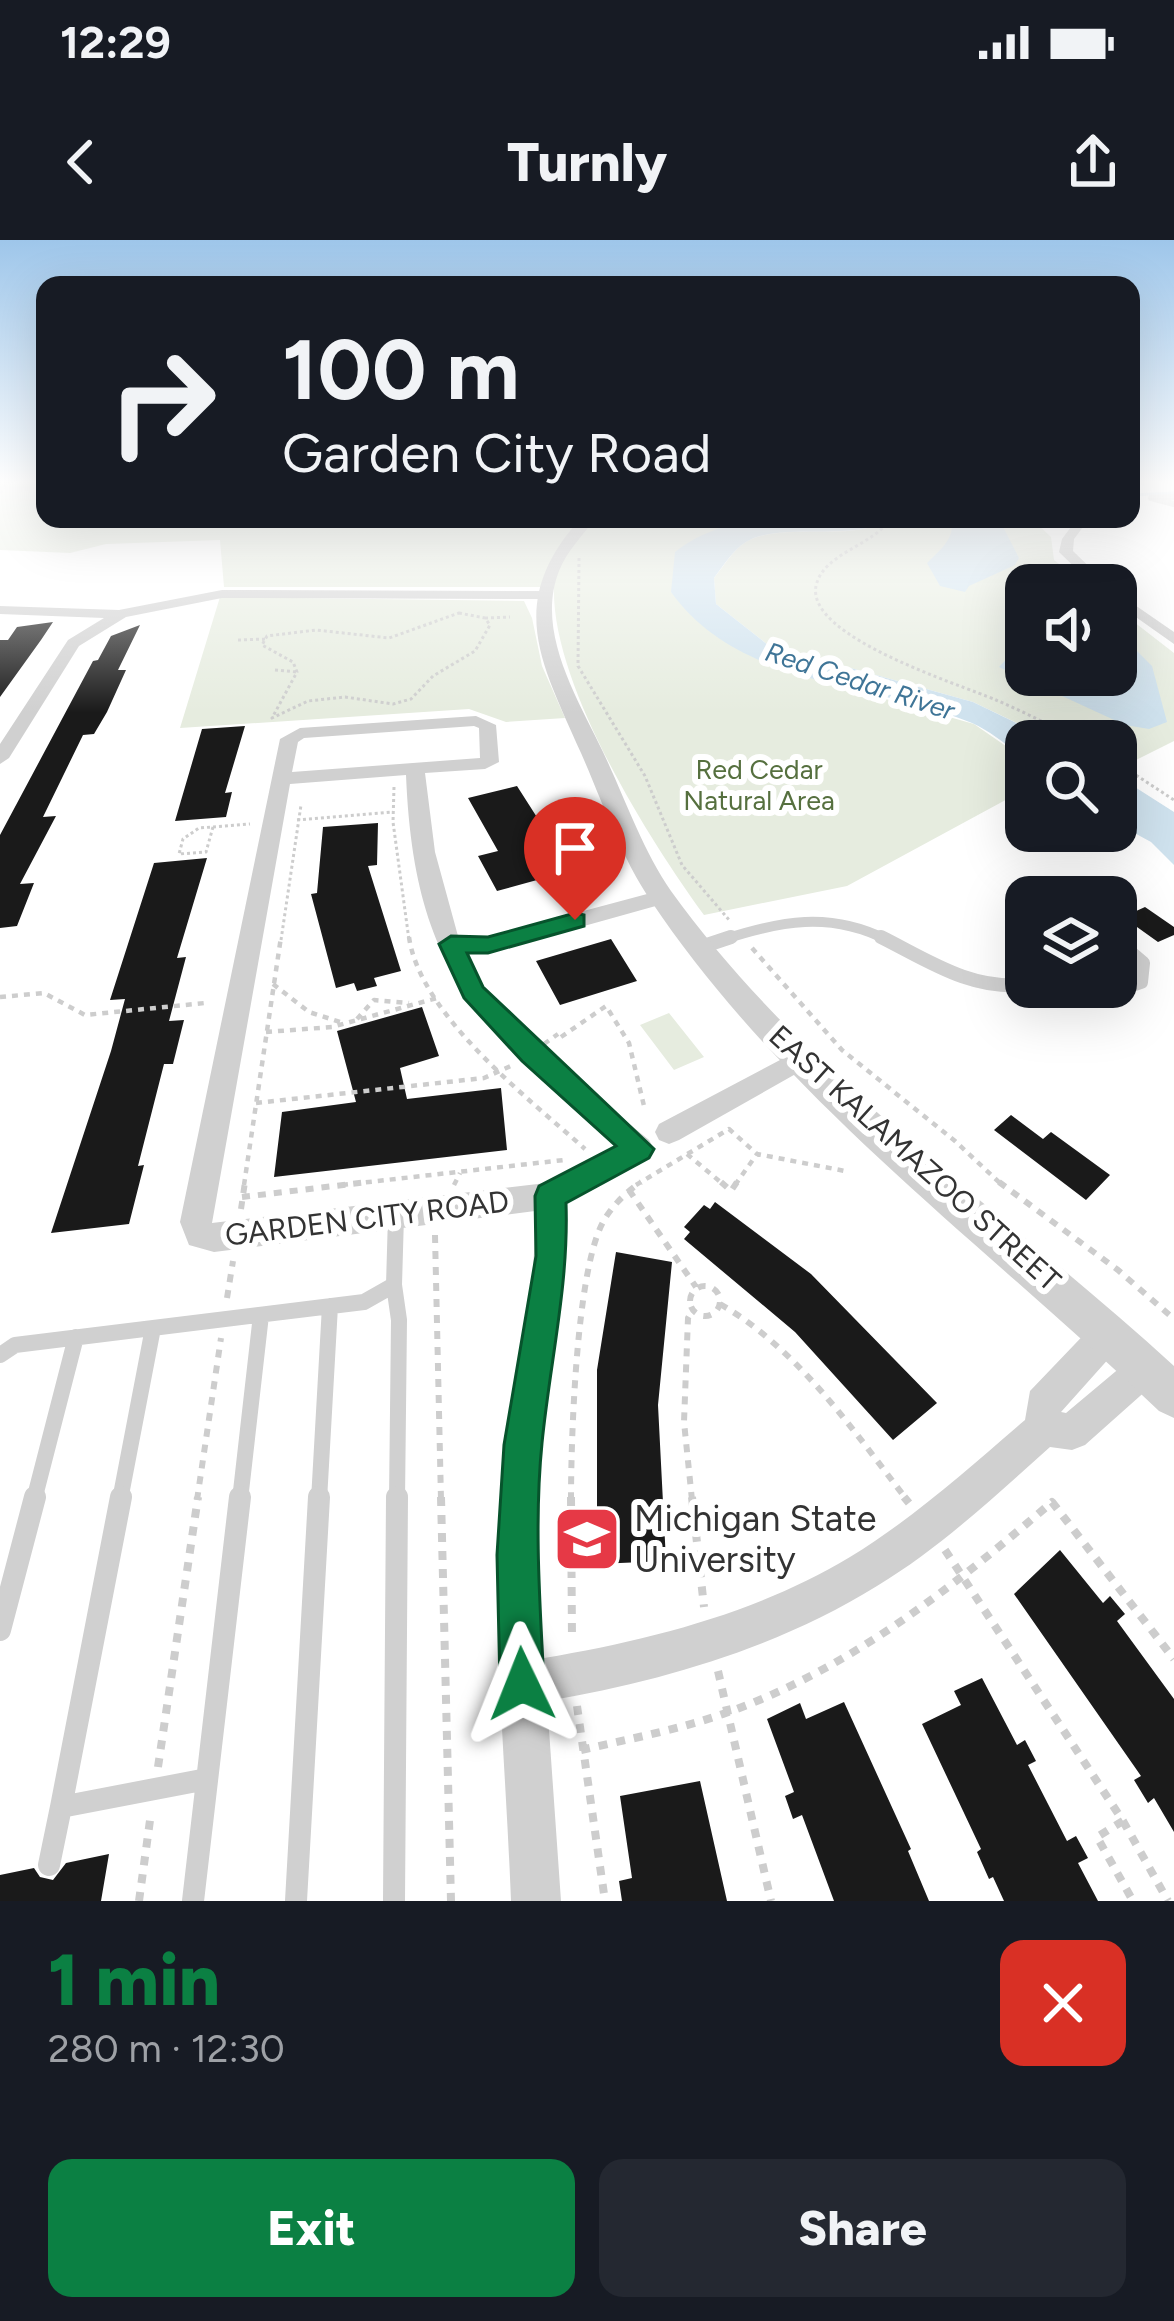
<!DOCTYPE html>
<meta charset="utf-8">
<style>
:root{--surface:#171b24;--page:#242831;--text:#f1f3f6;--muted:#9ea1a6;--accent:#0b8043}
body{margin:0;font-family:Figtree,sans-serif;background:var(--page);color:var(--text);height:100vh;display:flex;flex-direction:column;font-size:45px;white-space:nowrap}
*{box-sizing:border-box;margin:0}
p{font-size:39px;color:var(--muted)}
.icon{flex:none;width:66px;height:66px;fill:none;stroke:currentColor;stroke-width:2;stroke-linecap:round;stroke-linejoin:round}
.map{position:relative;height:1661px;overflow:hidden}
.drawer{display:flex;flex-direction:column;background:var(--surface);flex:1}
.drawer>*{flex:none}
.guide{position:absolute;left:36px;top:36px;width:1104px;height:252px;border-radius:24px;box-shadow:0 12px 48px #0002;background:#171b24;color:var(--text);overflow:hidden}
.tools{position:absolute;left:1005px;top:324px;display:grid;gap:24px}
.tools a{display:grid;place-items:center;width:132px;height:132px;border-radius:24px;background:var(--surface);box-shadow:0 12px 48px #0002;font-size:60px}
.pin{position:absolute;display:grid;place-items:center;width:102px;height:102px;color:#fff;margin:-123px -51px;border-radius:50% 50% 50% 0;rotate:-45deg;box-shadow:0 0 12px #0007}
.pin .icon{rotate:45deg}
.me{position:absolute;width:132px;margin:-66px;rotate:358deg;stroke-linejoin:round;filter:drop-shadow(0 0 9px #0008)}
.turn{display:flex;align-items:center;gap:42px;height:252px;padding:0 48px;font-size:54px}
.turn .icon{width:156px;height:156px;stroke-width:2.5}
.turn b{display:block;font-size:84px;line-height:102px}
.round{display:grid;place-items:center;flex:none;width:126px;height:126px;border-radius:24px;background:var(--page)}
.overview{display:flex;align-items:center;justify-content:space-between;height:204px;padding:0 48px}
h1{font-size:72px;font-weight:800;line-height:90px;color:var(--accent)}
.cta{display:flex;gap:24px;margin-top:auto;padding:24px 48px}
.cta a{flex:1;height:138px;border-radius:24px;background:var(--accent);color:#fff;font-size:48px;font-weight:800;line-height:138px;text-align:center}
.cta a+a{background:var(--page);color:var(--text)}
.status{display:flex;justify-content:space-between;align-items:center;height:84px;padding:0 60px;background:var(--surface);direction:ltr}
.status svg{height:33px;fill:currentColor}
header{display:flex;justify-content:space-between;align-items:center;height:156px;padding:0 48px;background:var(--surface);font-size:54px;font-weight:800}
.map>svg:first-child{display:block}
</style>
<div class="status"><b>12:29</b><svg viewBox="0 0 49 12"><path d="M0 12V9h3v3zM5 12V6h3v6zM10 12V3h3v9zM15 12V0h3v12zM26 1h20v11H26zM47 4h2v5h-2z"/></svg></div>
<header><svg class="icon" aria-label="back" viewBox="0 0 24 24"><path d="M15 5l-7 7 7 7"/></svg>Turnly<svg class="icon" aria-label="share" viewBox="0 0 24 24"><path d="M12 15V3M7 8l5-5 5 5M5 13v7h14v-7"/></svg></header>
<div class="map">
<svg width="1174" height="1661" viewBox="0 0 1174 1661">
<rect width="100%" height="100%" fill="#fff"/>
<path fill="#e6ecdf" d="M0,241H45V279H769L749,280L671,352L769,426L974,484L1026,520V549L847,646L704,675C647,597 551,443 554,347H224L220,300L106,304L70,313L0,310Z
M873,279H1032L1051,297L1054,320L1086,345H1026V435H1116V368L1174,413V501L1116,530V501H1055L973,462L768,405L716,364L714,338C724,326 733,310 746,302C776,284 835,298 871,287Z
M220,357L524,361L532,378L542,426L565,478L506,482L469,469L180,488Z
M669,773L704,817L674,830L640,785Z"/>
<path fill="#cfe2ee" d="M872,279L870,287C835,297 775,284 746,302C733,310 723,326 714,338L716,364L768,405L973,462L1054,501H1026V520C1009,507 992,492 972,483C872,442 739,447 671,352L675,312C731,268 804,279 872,279Z
M951,279H999L1019,318L1015,325L969,346L965,352L940,346L927,323C940,310 956,298 951,279Z
M1116,390L1152,426L1167,482L1149,489L1125,485L999,427L1026,399V435H1116Z
M1116,535L1174,572V625L1151,602L1116,583Z"/>
<g fill="none" stroke-linecap="round" stroke-linejoin="round">
<path stroke="#cfe2ee" stroke-width="3" d="M1131,255L1174,253"/>
</g>
<path fill="#1a1a1a" d="M53,382L41,400L0,457V400H8L17,387Z
M140,385L118,430H126L107,472L94,494L83,495L43,577L56,576L20,644L34,643L17,686L0,688V595L93,421L98,420L111,396Z
M245,486L225,553L232,552L226,577L175,581L202,489Z
M517,546L540,582L534,584L566,632L497,651L478,616L498,611L468,558Z
M378,583L377,625L368,626L401,731L374,738L377,746L357,751L354,743L336,748L311,654L317,653L323,587Z
M207,618L177,718L186,717L169,781L184,780L173,824H164L138,926L144,925L129,984L51,993L111,811L125,759L110,760L154,623Z
M1145,667L1174,687V695L1158,702L1123,677Z
M611,699L637,741L560,765L536,721Z
M422,767L439,816L400,828L407,859L501,848L507,910L274,937L282,872L356,862L337,791Z
M1011,875L1043,899L1051,892L1110,935L1086,960L994,890Z
M715,962L811,1034L937,1163L893,1200L795,1092L684,999L690,992L684,987L704,965L710,969Z
M616,1012L672,1022L658,1165L666,1321L597,1324V1130Z
M1060,1310L1103,1363L1110,1356L1125,1374L1117,1381L1174,1459V1592L1154,1558L1148,1563L1134,1540L1141,1536L1014,1354Z
M982,1438L1017,1505L1025,1500L1036,1521L1028,1525L1067,1601L1076,1596L1088,1618L1078,1623L1098,1661H1004L993,1637L989,1639L977,1612L981,1609L922,1484L961,1465L954,1451Z
M844,1462L911,1609L908,1611L929,1661H834L802,1575L793,1579L785,1556L794,1552L767,1479L800,1463L806,1479Z
M700,1541L727,1661H622L619,1641L632,1638L620,1556Z
M109,1614L101,1661H0V1635L34,1628L40,1637L53,1640L66,1623Z"/>
<g fill="none" stroke-linecap="round" stroke-linejoin="round">
<path stroke="#cdcdcd" stroke-width="3" stroke-dasharray="3 3" stroke-linecap="butt" d="M0,253L9,241
M890,279C873,306 823,313 816,346C806,397 959,444 996,460C1024,472 1052,486 1079,501
M579,318L578,426L645,536L682,625L730,681
M459,373L485,378L490,385L475,411L433,436L411,459L393,464L345,457L308,461L272,478L297,432L293,422L262,405L267,396L316,390L389,398Z
M485,378L510,377
M238,400L266,399
M275,430L297,432
M1116,522L1174,560
M394,547L393,582L409,700
M297,580L393,572
M213,587L206,612L179,614L183,599L199,588L250,584
M281,700L301,565"/>
<path stroke="#cdcdcd" stroke-width="4.5" stroke-dasharray="6 6" stroke-linecap="butt" d="M409,697C420,775 528,858 585,909
M752,708L842,810L955,901L1002,945
M273,744L309,772L340,782
M0,757L44,753L85,775L205,763
M357,779L374,760L409,763
M266,792L332,787L437,758
M561,797L606,766L629,803L644,866
M544,804L558,794
M256,863L484,838L515,824
M687,914L724,945
M244,945L281,697
M342,945L564,920
M454,945L460,933
M636,945L729,889L757,914
M735,945L757,914L845,931"/>
<path stroke="#cdcdcd" stroke-width="6" stroke-dasharray="8 8" stroke-linecap="butt" d="M721,942L731,951L737,942
M999,942L1118,1030L1174,1079
M629,950L696,1047
M242,957L368,942
M241,969L245,942
M435,995L441,1260
M690 1061a15 15 0 1 1 30 0a15 15 0 1 1-30 0Z
M227,1058L233,1021
M720,1064C798,1109 853,1190 907,1260
M197,1260L221,1098
M571,1260C571,1200 576,1032 603,982C611,967 627,951 641,942
M692,1260L684,1182L688,1078L693,1069"/>
<path stroke="#cdcdcd" stroke-width="8" stroke-dasharray="9 9" stroke-linecap="butt" d="M441,1257L451,1661
M571,1257L572,1401
M692,1257L704,1367
M904,1257L909,1263
M945,1310L1123,1581L1168,1661
M718,1431L771,1661
M577,1466L605,1661
M581,1510C629,1499 677,1490 723,1474C849,1430 952,1348 1052,1262L1174,1419
M158,1527L198,1257
M1123,1581L1097,1597L1133,1661
M139,1661L151,1573"/>
<path stroke="#d0d0d0" stroke-width="6" d="M1174,257L1151,258L1174,264"/>
<path stroke="#d0d0d0" stroke-width="10" d="M722,700C780,681 830,671 887,700"/>
<path stroke="#d0d0d0" stroke-width="14" d="M881,697C929,721 970,750 1026,745
M698,708L731,697
M1070,747L1121,749L1141,742L1143,723L1116,700"/>
<path stroke="#d0d0d0" stroke-width="16" d="M394,1045L399,1080L397,1260
M0,1115L15,1105L364,1062L394,1045L396,976
M34,1260L76,1097
M120,1260L153,1088
M240,1260L261,1075
M319,1260L330,1066"/>
<path stroke="#d0d0d0" stroke-width="22" d="M121,1257L61,1567L207,1539
M0,1390L35,1257
M49,1625L61,1567
M193,1661L240,1257
M296,1661L319,1257
M394,1661L397,1257"/>
<path fill="#d0d0d0" fill-rule="evenodd" d="M1077,279H1089L1074,299L1073,311L1108,345H1093L1059,312L1062,299Z
M222,350L542,351L549,355L542,359L222,358L126,377L79,406L9,518L0,524V504L68,400L104,378L0,374V366L119,370Z
M1116,352L1174,392V404L1116,363Z
M476,476L496,485L499,522L485,529L425,533L435,612L458,696L487,697L662,650L673,657L670,662L487,713H465C500,792 585,846 649,900L654,909L649,918L566,963C569,1045 549,1123 542,1204C535,1276 539,1347 544,1418C650,1400 757,1373 850,1317C914,1278 969,1228 1025,1180L1030,1151L1096,1082L1108,1077L1120,1082L1125,1094L1120,1106L1061,1172L1066,1173L1134,1116L1146,1111L1158,1116L1163,1128L1158,1140L1085,1205L1072,1210L1050,1207C995,1256 940,1308 877,1346C777,1408 662,1441 547,1461L561,1661H511C506,1528 492,1394 501,1261C507,1164 537,1068 535,971L214,1012L189,1005L180,982L280,499L300,488ZM474,486L479,488L480,518L292,532L298,502L304,498ZM406,535C414,732 478,784 616,907L546,943L212,983L290,544Z
M799,810L808,813L812,820L808,827L679,900L669,904L659,900L655,892L659,884Z"/>
<path fill="#d0d0d0" fill-rule="evenodd" d="M580,279H595C582,296 567,311 559,331C535,392 578,459 603,512C625,558 642,609 671,651C807,840 1005,971 1174,1126V1178L1159,1171C987,1006 785,861 651,661C620,615 603,563 581,513C541,422 505,363 580,279Z"/>
</g>
<linearGradient id="sky" x2="0" y2="1"><stop stop-color="#9ec6ea"/><stop offset="0.51" stop-color="#fff"/><stop offset="1" stop-color="#fff" stop-opacity="0"/></linearGradient>
<rect width="1174" height="473" fill="url(#sky)"/>
<path fill="#0b8043" stroke="#07532c" stroke-width="3" d="M575,673L584,675V686L488,713H467L483,747L654,909L649,918L566,963C569,1044 550,1122 542,1203C534,1283 540,1364 544,1444L538,1460L522,1466L506,1460L500,1444L497,1315L504,1205L536,1016L535,956L539,946L616,906L522,821L464,758L439,704L451,696L488,697Z"/>
<defs>
<symbol id="university-square" viewBox="-11 -11 22 22"><rect x="-9" y="-9" width="18" height="18" rx="4" fill="#e63946" stroke="#fff"/><path d="M0-5L7-2L0 1L-7-2ZM-4 1L0 2.5L4 1V4Q0 6-4 4Z" fill="#fff"/></symbol>
</defs>
<g fill-rule="evenodd">
<use href="#university-square" x="549" y="1261" width="76" height="76"/>
</g>
<g text-anchor="middle" dominant-baseline="central" stroke-width="12" stroke-linejoin="round" paint-order="stroke">
<g font-size="27" font-style="italic" fill="#3f7597" stroke="#fff">
<text transform="translate(860 441) rotate(18)">Red Cedar River</text>
</g>
<g font-size="27" fill="#56703f" stroke="#fff">
<text x="759" y="529">Red Cedar<tspan x="759" dy="31">Natural Area</tspan></text>
</g>
<g font-size="30" fill="#333" stroke="#fff">
<text transform="translate(915 918) rotate(42)">EAST KALAMAZOO STREET</text>
<text transform="translate(367 978) rotate(-7)">GARDEN CITY ROAD</text>
</g>
<g font-size="36" fill="#333" stroke="#fff" text-anchor="start">
<text x="634" y="1278">Michigan State<tspan x="634" dy="41">University</tspan></text>
</g>
</g>
</svg>
<div class="tools">
<a><svg class="icon" aria-label="sound" viewBox="0 0 24 24"><path d="M4 9h4l5-4v14l-5-4H4zM17 9q2 3 0 6"/></svg></a>
<a><svg class="icon" aria-label="search" viewBox="0 0 24 24"><circle cx="10" cy="10" r="6"/><path d="M15 15l6 6"/></svg></a>
<a><svg class="icon" aria-label="layers" viewBox="0 0 24 24"><path d="M12 4l9 5-9 5-9-5zM3 14l9 5 9-5"/></svg></a>
</div>
<div class="pin" style="left:575px;top:680px;background:#d93025"><svg class="icon" aria-label="arrive" viewBox="0 0 24 24"><path d="M6 21V4h12l-3 4 3 4H6"/></svg></div>
<svg class="me" style="left:522px;top:1444px" viewBox="-20 -20 40 40"><path d="M0-17L14 15 0 8-14 15z" fill="#0b8043" stroke="#fff" stroke-width="4"/></svg>
<div class="guide">
<div class="turn"><svg class="icon" aria-label="right" viewBox="0 0 24 24"><path d="M7 20v-9h11M14 6l5 5-5 5"/></svg><div><b>100 m</b>Garden City Road</div></div>
</div>
</div>
<section class="drawer">
<div class="overview"><div><h1>1 min</h1><p>280 m · 12:30</p></div><a class="round" style="background:#d93025;color:#fff"><svg class="icon" aria-label="close" viewBox="0 0 24 24"><path d="M6 6l12 12M18 6L6 18"/></svg></a></div>
<div class="cta"><a>Exit</a><a>Share</a></div>
</section>
